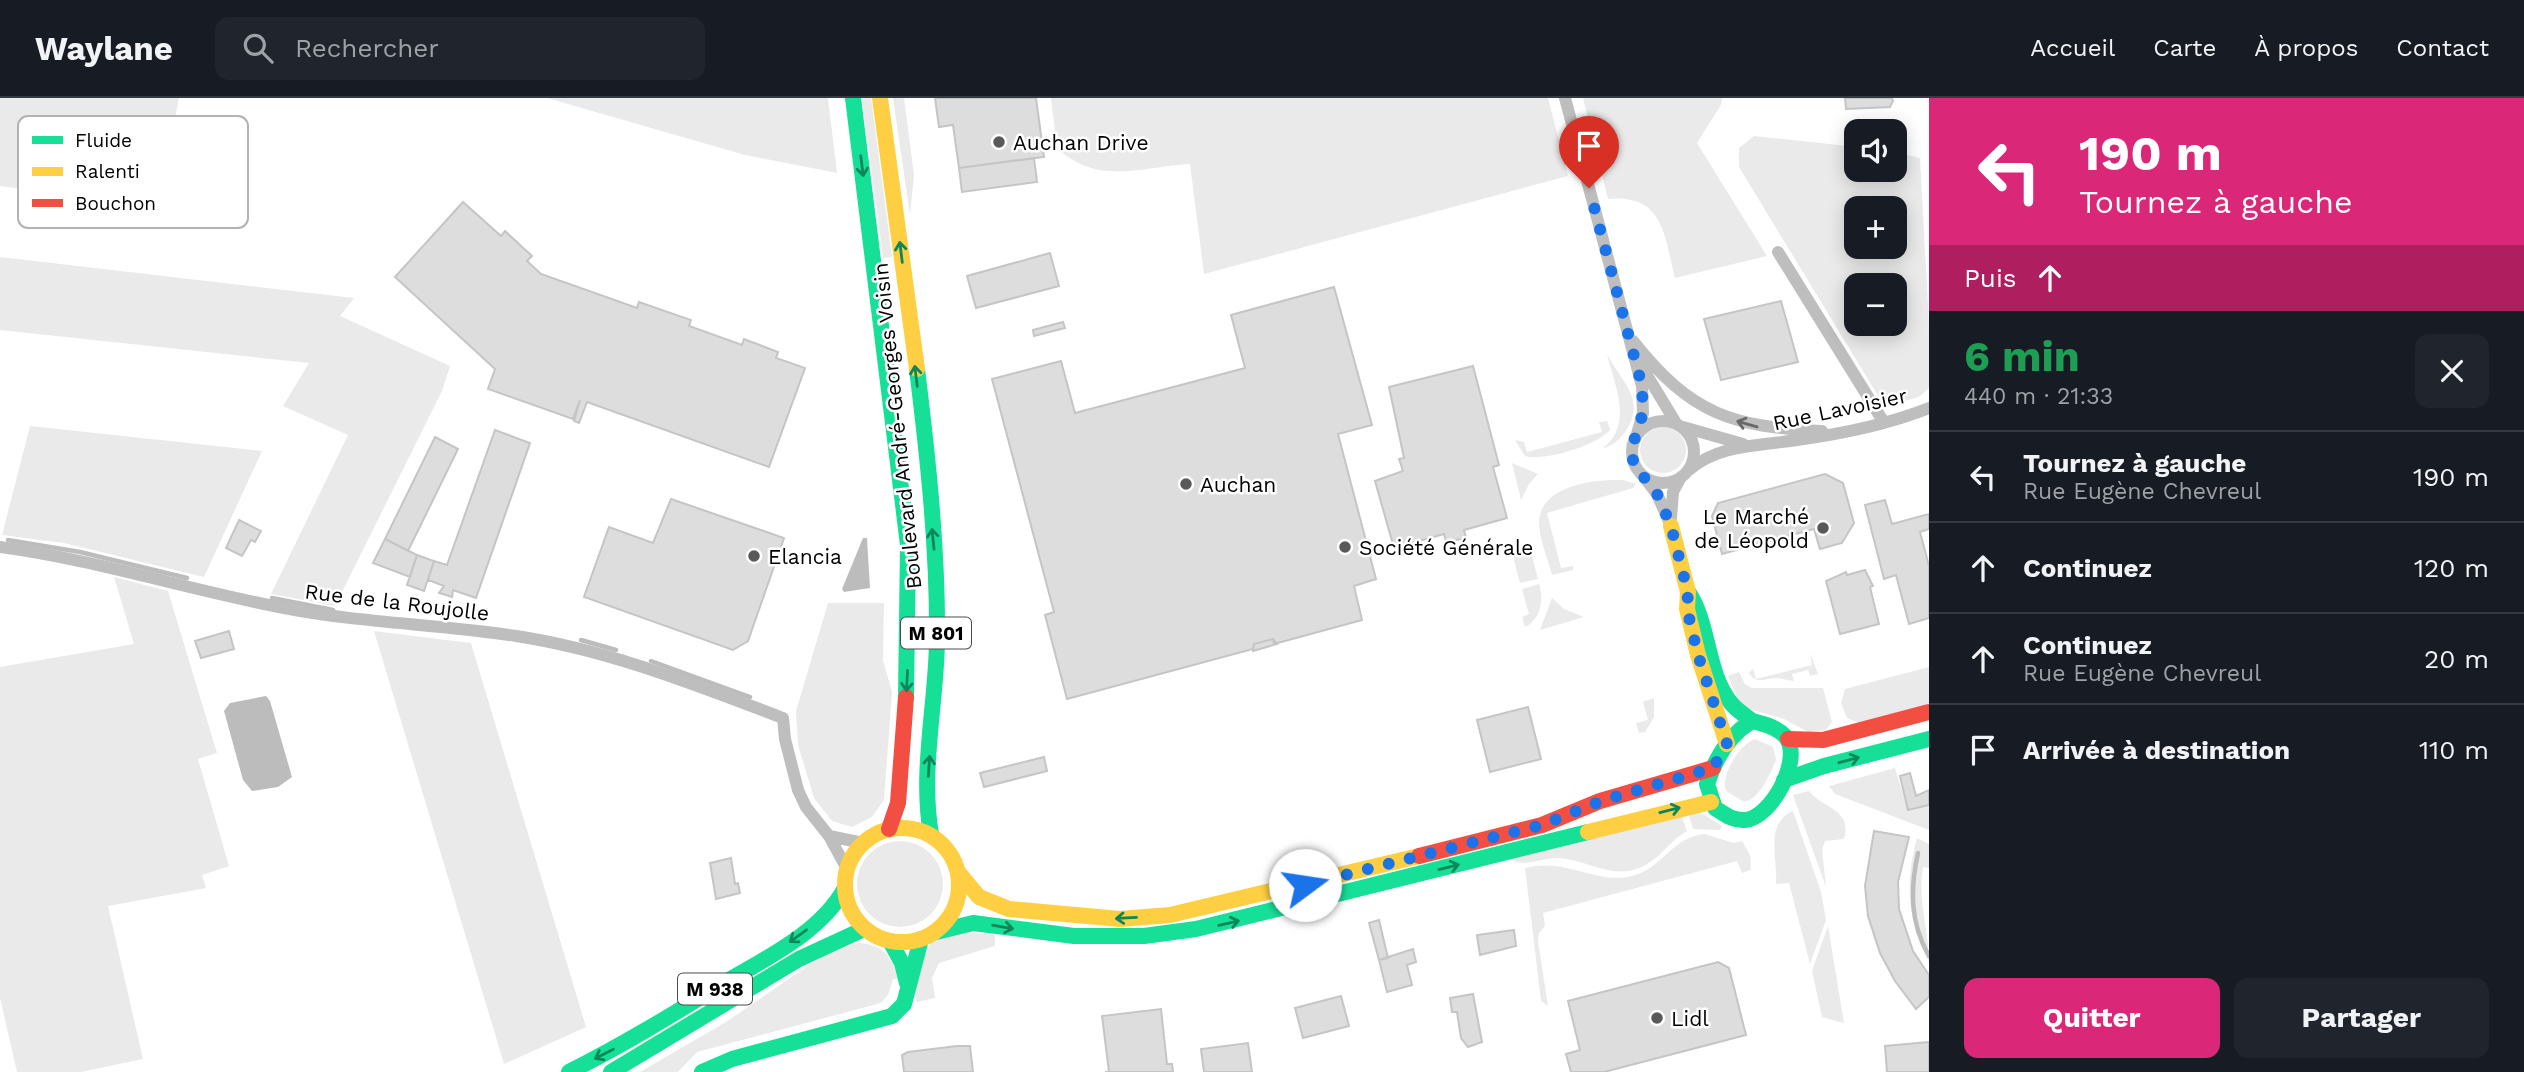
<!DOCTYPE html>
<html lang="fr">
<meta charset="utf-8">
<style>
:root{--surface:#171b24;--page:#20242c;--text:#f1f3f6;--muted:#9ea1a6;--line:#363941;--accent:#db2777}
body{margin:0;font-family:"Work Sans",sans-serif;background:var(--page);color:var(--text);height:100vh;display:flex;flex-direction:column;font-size:26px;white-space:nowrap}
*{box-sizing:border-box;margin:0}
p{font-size:23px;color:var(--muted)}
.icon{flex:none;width:38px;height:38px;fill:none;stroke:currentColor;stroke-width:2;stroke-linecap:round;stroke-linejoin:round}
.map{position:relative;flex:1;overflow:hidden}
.side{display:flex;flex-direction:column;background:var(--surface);width:595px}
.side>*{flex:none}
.guide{background:#db2777;color:#fff;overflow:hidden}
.buttons{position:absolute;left:1844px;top:21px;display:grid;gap:14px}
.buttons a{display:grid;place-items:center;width:63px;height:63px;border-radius:14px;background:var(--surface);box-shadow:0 4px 18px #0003;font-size:35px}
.pin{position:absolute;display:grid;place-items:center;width:60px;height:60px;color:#fff;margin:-72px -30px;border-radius:50% 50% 50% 0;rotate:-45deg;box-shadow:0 0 7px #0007}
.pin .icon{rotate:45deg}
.me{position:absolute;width:77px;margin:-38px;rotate:76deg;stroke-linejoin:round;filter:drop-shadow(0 0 5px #0008)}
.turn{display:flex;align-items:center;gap:24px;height:147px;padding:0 35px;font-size:32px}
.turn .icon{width:91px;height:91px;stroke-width:2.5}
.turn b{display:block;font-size:49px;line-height:60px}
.then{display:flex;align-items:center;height:66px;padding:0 35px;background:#0003;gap:14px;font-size:26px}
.round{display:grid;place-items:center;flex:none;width:74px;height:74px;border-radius:14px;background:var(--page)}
.overview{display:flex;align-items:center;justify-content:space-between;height:119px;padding:0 35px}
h1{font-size:42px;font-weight:700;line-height:52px;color:#1e9e55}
.action{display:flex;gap:14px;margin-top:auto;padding:14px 35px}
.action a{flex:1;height:80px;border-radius:14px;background:var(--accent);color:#fff;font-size:28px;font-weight:700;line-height:80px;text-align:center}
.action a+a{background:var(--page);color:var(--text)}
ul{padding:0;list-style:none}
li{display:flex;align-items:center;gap:21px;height:91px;padding:0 35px;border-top:2px solid var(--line)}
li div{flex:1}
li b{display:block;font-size:26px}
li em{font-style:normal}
header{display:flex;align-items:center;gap:42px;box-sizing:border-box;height:98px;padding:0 35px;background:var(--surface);border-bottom:2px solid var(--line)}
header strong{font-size:33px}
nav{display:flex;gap:38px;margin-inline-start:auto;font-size:24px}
.search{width:490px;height:63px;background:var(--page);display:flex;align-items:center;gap:18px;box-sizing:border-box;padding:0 24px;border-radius:14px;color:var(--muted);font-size:26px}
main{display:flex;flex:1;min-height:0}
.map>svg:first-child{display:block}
</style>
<header>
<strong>Waylane</strong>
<div class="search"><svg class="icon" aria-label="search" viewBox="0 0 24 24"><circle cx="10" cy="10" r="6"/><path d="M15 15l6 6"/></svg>Rechercher</div>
<nav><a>Accueil</a><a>Carte</a><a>À propos</a><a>Contact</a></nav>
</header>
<main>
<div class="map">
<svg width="1929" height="974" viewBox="0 0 1929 974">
<rect width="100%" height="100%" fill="#fff"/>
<path fill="#eaeaea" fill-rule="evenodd" d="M0,0H179L157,109L0,88Z
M547,0H828L837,75L745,57Z
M862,0H871L892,159L883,160Z
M893,0H904L914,77L910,117Z
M1051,0H1548L1568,78L1204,176L1190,66C1139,69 1098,88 1057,50Z
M1583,0H1722L1721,7L1697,45L1767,158L1675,180C1664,137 1664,96 1608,101Z
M1754,38L1857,49V72H1895V54L1920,60L1929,226V290L1919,299L1887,308L1880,301L1739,69V50ZM1895,110V149H1857V110ZM1895,187V226H1857V187Z
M0,159L354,200L340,218L450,268L442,293L335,508L271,496L348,337L283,308L309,265L0,232Z
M1607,256C1621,284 1646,300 1627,331C1620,342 1615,346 1602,351C1634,326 1615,289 1607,256Z
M1607,323L1610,332C1598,347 1543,364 1525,358L1515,342L1524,344L1527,354L1602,334L1599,324Z
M30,328L262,353L204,479L64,445L2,437Z
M1640 352a23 23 0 1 1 46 0a23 23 0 1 1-46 0Z
M1512,365L1538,376L1529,386L1521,402Z
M1623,382L1636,386L1633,390L1547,415L1561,470L1573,468V472L1552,477C1548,461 1539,441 1539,424C1540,387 1595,381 1623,382Z
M1529,446L1538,481L1520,485L1511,451Z
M114,479L168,493L217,655L198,661L229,768L202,777L206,790L108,808L143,961L81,974H17L0,900V569L134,546Z
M1539,486C1544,502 1541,521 1525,529L1522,519L1529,516L1522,491Z
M1552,500L1564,511L1584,519L1540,532Z
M828,505H884L883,562L892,594L884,702L872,719L852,729L832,723L814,700L798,647L796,613Z
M374,533L471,545L586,929L504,966Z
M1810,555L1818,576L1810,578L1808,572L1792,576L1794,583C1788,583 1782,580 1776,580C1764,580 1757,587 1749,575L1753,571L1756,581L1812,567Z
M1929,569V606L1859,625L1847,620L1841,605L1845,591Z
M1739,574L1745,586L1752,590H1823L1832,624L1826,632L1808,634L1784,621L1749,611L1739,604L1728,578Z
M1654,600V619L1645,634L1639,635L1636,625L1648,622L1643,604Z
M1755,641L1773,649L1776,662C1770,676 1760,701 1744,704L1726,693C1720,677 1740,646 1755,641Z
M1895,670L1908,712L1929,707V732L1835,696L1829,688Z
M1809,693C1823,711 1853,711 1844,741L1825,743L1822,751L1826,789L1793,697Z
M1793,713L1821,794L1826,822L1810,866L1789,785L1776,786C1778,760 1764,726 1793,713Z
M1688,714L1705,717L1722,728L1720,732L1693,731Z
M1681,716L1687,733C1671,742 1664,755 1650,764C1618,787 1589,761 1557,760C1544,760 1526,768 1514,763V760Z
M1704,736L1734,745L1742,743L1750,757L1751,772L1742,775L1737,763L1543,815L1545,828L1539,835L1538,843L1548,908L1541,903L1525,770C1567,759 1596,787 1632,778C1662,771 1672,739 1704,736Z
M1917,740L1929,746V770L1923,769C1917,803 1929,831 1929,864C1907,823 1905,784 1917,740Z
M857 786a43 43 0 1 1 86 0a43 43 0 1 1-86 0Z
M1828,828L1844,925L1822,919L1812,873Z
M962,834L995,837V848L939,865L932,880L935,900L916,904C915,886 918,853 935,842C942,837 954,836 962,834Z
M857,845C881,845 893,859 898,881H893L888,897L881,905L697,954L678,974H640L726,924L822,858Z"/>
<path fill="#bcbcbc" d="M863,440H867L870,490L844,494L842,491Z
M266,598L270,603L292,679L278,689L252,693L243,682L224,613L230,605Z"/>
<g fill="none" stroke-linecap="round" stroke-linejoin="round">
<path stroke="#bcbcbc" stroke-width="4.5" d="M8,442L80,454L187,480
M272,500L333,512
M581,542L616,552
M651,563L750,599
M1918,755C1910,791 1910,825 1929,858"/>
</g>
<path fill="#ddd" stroke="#c5c5c5" stroke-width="2" d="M935,0H1036L1044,59L959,70L953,27L939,29Z
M1845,0H1892L1893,3L1890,9L1846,11Z
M1034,60L1037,84L962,94L959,70Z
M463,104L501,138L505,133L532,158L527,163L541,176L637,210L639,204L691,222L689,228L742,247L744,241L778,254L776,260L805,270L769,369L587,304L579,325L574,323L580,302L573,321L488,291L495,271L395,179Z
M1050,155L1059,188L976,210L967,178Z
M1334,189L1372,327L1338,336L1376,481L1354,488L1362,522L1274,546L1273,541L1254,546L1253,551L1067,601L1045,517L1054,514L992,281L1061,263L1075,315L1245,270L1231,217Z
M1781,203L1798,264L1721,282L1704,221Z
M1063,224L1065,230L1034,238L1033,232Z
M1473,268L1499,367L1493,369L1507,420L1464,432L1466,440L1446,444L1444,436L1394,450L1375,383L1403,373L1399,361L1404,360L1389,289Z
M495,332L530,345L476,500L453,492L452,499L439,495L444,488L428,482L434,463L447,467Z
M435,339L458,351L408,453L385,441Z
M1825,376L1843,385L1854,425L1842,445L1820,451L1814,431L1722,456L1712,418L1718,405Z
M671,401L784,440L748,543L733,552L584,499L609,429L653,445Z
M1885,402L1892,426L1929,416V431L1920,434L1929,468V520L1909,526L1896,477L1884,481L1865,407Z
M239,422L261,433L255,444L251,442L242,458L226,450Z
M385,441L417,457L410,479L373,465Z
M417,457L434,463L424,493L407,487Z
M1865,472L1873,488L1870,489L1879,526L1840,536L1826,483L1846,474L1847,477Z
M229,533L234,551L201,560L195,543Z
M1273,541L1277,546L1253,553L1254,546Z
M1528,609L1541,661L1490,674L1477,622Z
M1044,659L1047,673L984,689L980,675Z
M1910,675L1916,698L1929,692V707L1908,712L1900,678Z
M1874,733L1909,739L1898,784L1899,811L1913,853L1929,877V899L1916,911L1895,883L1880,855L1868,818L1865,788Z
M731,760L735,786L738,785L740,795L716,801L710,765Z
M1379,822L1388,860L1379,862L1369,825Z
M1514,832L1516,848L1480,857L1477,837Z
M1413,851L1416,864L1407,867L1412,887L1387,894L1379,862Z
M1718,864L1729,870L1746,937L1604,974H1571L1566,956L1580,952L1568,903Z
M1473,896L1482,944L1468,949L1461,940L1457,914H1452L1450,900Z
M1341,898L1349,928L1303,940L1295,910Z
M1161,911L1167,966H1172L1173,974H1105H1109L1102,918Z
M1929,944V974H1887L1885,948Z
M1248,945L1252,974H1204L1201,951Z
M957,948H970L973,974H904L902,957L908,954Z"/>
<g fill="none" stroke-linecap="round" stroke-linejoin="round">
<path stroke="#bebebe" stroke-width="12" d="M1565,0L1642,288L1643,315L1637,336
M1778,154L1883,323
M1633,243C1691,316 1731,329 1822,333
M1642,269L1676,325
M1632 354a31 31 0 1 1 62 0a31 31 0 1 1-62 0Z
M1683,329L1743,346
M1689,372C1719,346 1759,348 1797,342C1840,336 1889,326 1929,310
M1644,379L1657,396L1671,428
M1671,420L1673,394L1681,379
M0,449C97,462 189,492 284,510C361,525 439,526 516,538C609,552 696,587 783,620L785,641L798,692L806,709L829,738L847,771
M829,738L863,745"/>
<path stroke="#16e098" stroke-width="16" d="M853,0L908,447L906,599
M917,271C928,361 938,452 937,544C936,607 920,674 931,736
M1689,495C1710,528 1706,574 1731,605C1736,612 1745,617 1752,623
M1752,623C1764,626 1777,629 1786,639C1803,662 1771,720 1745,722C1733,723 1724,716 1715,710L1707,686C1715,661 1729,637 1752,623Z
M1784,682L1824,668L1929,641
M936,834L973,825L1074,838H1144L1196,831L1588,734
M890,843L902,865L907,885
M569,974C621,948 670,918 719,888C762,862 820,836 845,790
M611,974L799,861L864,831
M702,974L732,961L892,918L904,906L921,841"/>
<path stroke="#ffcf43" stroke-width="16" d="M880,0L917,271
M1671,428L1688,494L1687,511L1698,557L1727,646
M845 787a57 57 0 1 1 114 0a57 57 0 1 1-114 0Z
M1588,734L1711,704
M959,775L979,799L1009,811L1120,821L1170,817L1419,758"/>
<path stroke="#f24e42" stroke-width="16" d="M1788,641L1823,642L1929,614
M889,731L898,705L906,599
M1419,758L1542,727L1600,703L1713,670"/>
</g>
<defs><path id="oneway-shaft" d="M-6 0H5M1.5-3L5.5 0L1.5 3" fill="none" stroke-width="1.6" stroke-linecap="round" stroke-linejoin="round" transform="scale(1.75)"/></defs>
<g stroke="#0d865b">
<use href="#oneway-shaft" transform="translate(862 68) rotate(83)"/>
<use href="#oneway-shaft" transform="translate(901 154) rotate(-97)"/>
<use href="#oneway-shaft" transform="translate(916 278) rotate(-97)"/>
<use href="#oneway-shaft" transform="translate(933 441) rotate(-96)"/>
<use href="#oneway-shaft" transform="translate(907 583) rotate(93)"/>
<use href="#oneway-shaft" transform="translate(1849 662) rotate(-15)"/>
<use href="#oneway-shaft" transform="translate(929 668) rotate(-86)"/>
<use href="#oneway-shaft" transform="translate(1670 712) rotate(-14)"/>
<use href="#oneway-shaft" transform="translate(1449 769) rotate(-14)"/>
<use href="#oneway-shaft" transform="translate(1126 820) rotate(177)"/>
<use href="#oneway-shaft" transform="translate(1229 825) rotate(-13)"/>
<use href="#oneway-shaft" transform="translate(1003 829) rotate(10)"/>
<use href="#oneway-shaft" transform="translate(798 838) rotate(144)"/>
<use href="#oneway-shaft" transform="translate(604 956) rotate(153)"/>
</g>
<use stroke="#686868" href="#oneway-shaft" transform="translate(1747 326) rotate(-164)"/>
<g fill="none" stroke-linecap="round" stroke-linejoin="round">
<path stroke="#1a73e8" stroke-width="12" stroke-dasharray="0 21.6" d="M1305,787L1542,727L1601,703L1713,670L1727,646L1698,557L1687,511L1688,495L1671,428L1657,396L1633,365V346L1643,315L1642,288L1589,90"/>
</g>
<g fill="#595959" stroke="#fff" stroke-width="2.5">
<circle cx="999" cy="44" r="7"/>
<circle cx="1186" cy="386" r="7"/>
<circle cx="1823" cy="430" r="7"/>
<circle cx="1345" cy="449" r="7"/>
<circle cx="754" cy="458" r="7"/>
<circle cx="1657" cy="920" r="7"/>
</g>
<g text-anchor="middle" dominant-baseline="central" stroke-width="5" stroke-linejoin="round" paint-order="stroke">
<g fill="#fff" stroke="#4c4c4c" stroke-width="2">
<rect x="901" y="519.5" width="70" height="31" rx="5"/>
<rect x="678" y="875.5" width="74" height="31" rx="5"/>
</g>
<g font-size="19" font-weight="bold" fill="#000">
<text x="936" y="535">M 801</text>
<text x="715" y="891">M 938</text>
</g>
<g font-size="21" fill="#000" stroke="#fff" text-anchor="start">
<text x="1013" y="44">Auchan Drive</text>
<text x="1200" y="386">Auchan</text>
<text x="1809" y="418" text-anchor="end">Le Marché<tspan x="1809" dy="24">de Léopold</tspan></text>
<text x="1359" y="449">Société Générale</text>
<text x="768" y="458">Elancia</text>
<text x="1671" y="920">Lidl</text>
</g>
<g font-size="21" fill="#000" stroke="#fff">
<text transform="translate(1840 311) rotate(-12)">Rue Lavoisier</text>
<text transform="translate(897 328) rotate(-96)">Boulevard André-Georges Voisin</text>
<text transform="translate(397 504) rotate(7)">Rue de la Roujolle</text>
</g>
</g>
<rect x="18" y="18" width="230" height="112" rx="10" fill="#fff" stroke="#b2b2b2" stroke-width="2"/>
<rect x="32" y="38" width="31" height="8" fill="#16e098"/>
<rect x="32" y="69" width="31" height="9" fill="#ffcf43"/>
<rect x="32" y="101" width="31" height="8" fill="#f24e42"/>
<g font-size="19" fill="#000">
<text x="75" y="49">Fluide</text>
<text x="75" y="80">Ralenti</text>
<text x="75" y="112">Bouchon</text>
</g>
</svg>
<div class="buttons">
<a><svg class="icon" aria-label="sound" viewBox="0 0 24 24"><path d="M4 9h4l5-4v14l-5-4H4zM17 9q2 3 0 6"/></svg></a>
<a>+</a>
<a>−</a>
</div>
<div class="pin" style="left:1589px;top:90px;background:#d93025"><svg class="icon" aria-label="arrive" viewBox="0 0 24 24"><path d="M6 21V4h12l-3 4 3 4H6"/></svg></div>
<svg class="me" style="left:1305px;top:787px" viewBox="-20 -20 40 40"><circle r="19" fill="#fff"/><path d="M0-13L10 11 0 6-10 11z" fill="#1a73e8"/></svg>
</div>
<section class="side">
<div class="guide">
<div class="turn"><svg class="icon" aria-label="left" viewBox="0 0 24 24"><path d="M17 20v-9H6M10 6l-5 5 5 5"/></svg><div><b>190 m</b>Tournez à gauche</div></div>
<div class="then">Puis<svg class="icon" aria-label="ahead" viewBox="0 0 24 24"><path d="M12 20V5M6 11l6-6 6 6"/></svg></div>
</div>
<div class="overview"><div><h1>6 min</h1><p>440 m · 21:33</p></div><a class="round"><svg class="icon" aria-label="close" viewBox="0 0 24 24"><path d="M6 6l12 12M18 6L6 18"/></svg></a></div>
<ul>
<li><svg class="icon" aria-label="left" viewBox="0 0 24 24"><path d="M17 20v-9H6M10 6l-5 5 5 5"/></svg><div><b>Tournez à gauche</b><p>Rue Eugène Chevreul</p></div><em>190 m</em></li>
<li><svg class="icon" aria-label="ahead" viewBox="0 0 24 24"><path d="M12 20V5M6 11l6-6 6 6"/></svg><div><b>Continuez</b></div><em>120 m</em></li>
<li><svg class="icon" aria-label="ahead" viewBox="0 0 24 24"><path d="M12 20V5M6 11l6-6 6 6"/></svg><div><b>Continuez</b><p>Rue Eugène Chevreul</p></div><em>20 m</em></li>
<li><svg class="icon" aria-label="arrive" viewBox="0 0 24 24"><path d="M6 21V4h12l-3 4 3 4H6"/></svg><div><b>Arrivée à destination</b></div><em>110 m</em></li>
</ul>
<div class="action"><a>Quitter</a><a>Partager</a></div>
</section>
</main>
